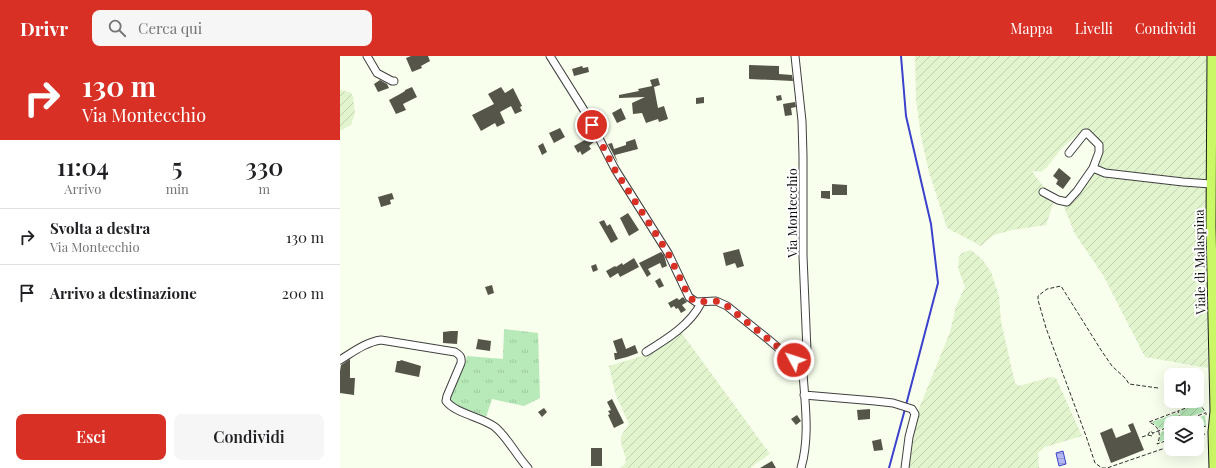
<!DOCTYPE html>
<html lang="it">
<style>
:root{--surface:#fff;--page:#f6f6f6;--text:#202124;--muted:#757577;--line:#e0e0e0;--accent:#d93025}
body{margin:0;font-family:"Playfair Display",serif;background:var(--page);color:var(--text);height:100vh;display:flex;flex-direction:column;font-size:15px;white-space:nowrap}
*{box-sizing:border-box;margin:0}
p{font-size:13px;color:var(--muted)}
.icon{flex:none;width:22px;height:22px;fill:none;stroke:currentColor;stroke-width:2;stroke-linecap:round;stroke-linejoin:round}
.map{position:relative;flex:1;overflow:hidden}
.sheet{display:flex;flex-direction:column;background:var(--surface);width:340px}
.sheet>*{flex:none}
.guide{background:#d93025;color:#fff;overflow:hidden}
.controls{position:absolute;left:824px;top:312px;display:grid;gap:8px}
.controls a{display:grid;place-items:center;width:40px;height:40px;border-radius:8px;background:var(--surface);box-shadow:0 4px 16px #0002;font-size:20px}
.pin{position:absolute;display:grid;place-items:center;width:34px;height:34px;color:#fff;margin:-17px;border:2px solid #fff;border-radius:50%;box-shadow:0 1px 4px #0007}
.me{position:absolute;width:44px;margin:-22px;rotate:310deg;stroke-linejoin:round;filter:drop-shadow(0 0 3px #0008)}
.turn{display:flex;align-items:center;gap:14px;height:84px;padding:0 16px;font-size:18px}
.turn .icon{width:52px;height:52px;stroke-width:2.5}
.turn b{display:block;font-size:28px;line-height:34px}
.eta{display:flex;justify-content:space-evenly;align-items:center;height:68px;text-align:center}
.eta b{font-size:24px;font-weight:600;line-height:28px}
.button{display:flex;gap:8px;margin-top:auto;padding:8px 16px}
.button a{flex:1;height:46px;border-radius:8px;background:var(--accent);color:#fff;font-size:16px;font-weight:600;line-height:46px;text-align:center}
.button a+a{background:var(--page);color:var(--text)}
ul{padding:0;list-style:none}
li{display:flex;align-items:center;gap:12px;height:56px;padding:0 16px;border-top:1px solid var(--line)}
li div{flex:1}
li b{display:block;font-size:15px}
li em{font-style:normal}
header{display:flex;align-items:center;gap:24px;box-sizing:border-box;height:56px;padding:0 20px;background:var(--accent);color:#fff}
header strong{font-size:19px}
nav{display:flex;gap:22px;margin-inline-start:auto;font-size:14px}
.search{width:280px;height:36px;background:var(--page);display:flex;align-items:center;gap:10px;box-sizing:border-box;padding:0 14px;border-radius:8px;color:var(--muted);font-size:15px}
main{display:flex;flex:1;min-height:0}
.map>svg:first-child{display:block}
</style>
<header>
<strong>Drivr</strong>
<div class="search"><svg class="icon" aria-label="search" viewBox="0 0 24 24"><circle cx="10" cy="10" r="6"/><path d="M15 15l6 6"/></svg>Cerca qui</div>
<nav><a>Mappa</a><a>Livelli</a><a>Condividi</a></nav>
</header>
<main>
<section class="sheet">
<div class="guide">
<div class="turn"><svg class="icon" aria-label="right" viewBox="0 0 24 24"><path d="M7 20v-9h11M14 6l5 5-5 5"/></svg><div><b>130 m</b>Via Montecchio</div></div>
</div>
<div class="eta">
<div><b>11:04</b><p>Arrivo</p></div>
<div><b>5</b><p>min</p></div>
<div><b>330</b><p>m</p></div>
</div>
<ul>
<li><svg class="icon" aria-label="right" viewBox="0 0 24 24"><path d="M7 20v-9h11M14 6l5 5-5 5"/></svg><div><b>Svolta a destra</b><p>Via Montecchio</p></div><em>130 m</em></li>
<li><svg class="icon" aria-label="arrive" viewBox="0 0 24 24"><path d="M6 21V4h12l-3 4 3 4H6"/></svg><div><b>Arrivo a destinazione</b></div><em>200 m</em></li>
</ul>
<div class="button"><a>Esci</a><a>Condividi</a></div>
</section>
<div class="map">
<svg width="876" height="412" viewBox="0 0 876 412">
<defs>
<pattern id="farmland-furrows" width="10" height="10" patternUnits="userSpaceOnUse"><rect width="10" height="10" fill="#e2f4ce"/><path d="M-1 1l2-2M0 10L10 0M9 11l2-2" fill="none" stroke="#c1d0b0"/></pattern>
<pattern id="park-tufts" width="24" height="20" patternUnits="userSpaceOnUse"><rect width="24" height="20" fill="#b8e9b9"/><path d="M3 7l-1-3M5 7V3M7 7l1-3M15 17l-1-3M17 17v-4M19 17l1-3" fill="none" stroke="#9dc79e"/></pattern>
<pattern id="garden-furrows" width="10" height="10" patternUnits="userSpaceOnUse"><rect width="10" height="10" fill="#b8e9b9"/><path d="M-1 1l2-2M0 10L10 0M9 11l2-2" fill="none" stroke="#9dc79e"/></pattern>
<pattern id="water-rules" width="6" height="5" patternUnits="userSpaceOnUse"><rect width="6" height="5" fill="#b3b8f5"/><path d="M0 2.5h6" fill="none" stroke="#999dd1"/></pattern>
</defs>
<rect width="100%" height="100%" fill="#f9ffed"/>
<path fill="url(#farmland-furrows)" d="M575,0H867L868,312L805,301L763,219L735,178L724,151L749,123L761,96L747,77L738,78L722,92L707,111L701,116L692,115L703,130L716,140L706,169L672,174L654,179L647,184L641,190L607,172L589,116L581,81L576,43Z
M0,34L10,36L13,40L15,57L11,69L0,75Z
M631,194L642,203L651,216L659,240L661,265L675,327L679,330L711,321L716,322L742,380L705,391L698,397L699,412H569V402L578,355L610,276L616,250L625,231L618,212L619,201L622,197Z
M341,276L430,398L414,409L411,412H280L285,408L286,403L281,387V380L289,368L275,337L269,310L312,297Z"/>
<path fill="url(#park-tufts)" d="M164,273L198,277L200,342L184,350L152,343L146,361L113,348L110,345V341L125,308L127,300L163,303Z"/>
<path fill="url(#garden-furrows)" d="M858,348L864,356L846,362L841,361L839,355Z
M837,357L839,362L836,364L835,367H831V368L820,373L812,366Z
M865,359L866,369L857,372V367H847Z
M831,372V381L819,386L821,376Z"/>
<path fill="url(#water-rules)" stroke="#3a41cc" d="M723,395L726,408L719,410L716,397Z"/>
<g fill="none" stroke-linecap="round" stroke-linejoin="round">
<path stroke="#3a41cc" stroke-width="2" d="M561,0L566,60L591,168L598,227L566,349
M549,412L565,353"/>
</g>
<path fill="#56554a" d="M71,0H88L90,5L81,10L82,12L72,16L66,2Z
M409,9L439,10V18L452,19L453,25L409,23Z
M242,10L243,12L248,11L249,16L234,20L232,13Z
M318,22L320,29L314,31L318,52L324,50L328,63L319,66L318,63L306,67L302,57L293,58L292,47L305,41L279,42V39L299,35L298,33L312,30L310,24Z
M40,24L47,28L49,32L38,36L34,28Z
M72,31L77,41L63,48L66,54L56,58L49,44L60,38L65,35V34Z
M161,31L165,37L173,32L182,50L180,51L182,55L175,58L171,50L160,56L165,67L157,71L155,67L141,75L132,59L154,48L148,38Z
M441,39L442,44L437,45L436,40Z
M364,41V47L356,48V42Z
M455,46L456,51L451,52L452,59L445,60L443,48Z
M281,52L286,63L277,67L272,57Z
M220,72L225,81L214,87L209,77Z
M252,80L255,85L249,90L251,93L242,99L240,95L238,97L234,90Z
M295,83L298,93L275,99L278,107L268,88L272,87L274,93L286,89V86Z
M203,87L207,96L202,99L198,90Z
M719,112L731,122L723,133L716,128L718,124L713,120Z
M492,128L507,129V139H492Z
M481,135H490V143L481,142Z
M52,137L54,143L50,144L51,148L41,151L38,141Z
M288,157L299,174L289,180L280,162Z
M264,164L267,170L270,168L278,183L271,187L259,166Z
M399,193L404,210L397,212L395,207L386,210L383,197Z
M321,196L324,199L327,210L322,212L320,207L308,213L311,218L307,221L299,207Z
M294,202L299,211L280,221L278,217L270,222L266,215L275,210L276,211L282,207L283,209Z
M256,208L258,214L253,216L251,210Z
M320,222L324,230L319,232L315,225Z
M152,229L154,237L148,239L145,231Z
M343,241L347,246L342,249L346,254L341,257L338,252L336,253L334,250L331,252L328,247L337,242L339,244Z
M111,275H118L117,288L103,287V276Z
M282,282L286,293L295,289L298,297L287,301L275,304L274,297H277L273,285Z
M138,283L151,285L150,295L136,293Z
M10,303V322H15L14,339L0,337V315L1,309Z
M61,304L81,310L79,321L55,316L57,305H60Z
M272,343L284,367L274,372L268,359L270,358L268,355L271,354L267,346Z
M204,352L207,356L202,361L198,356Z
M530,353V363L518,364L517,354Z
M457,359L461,365L456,369L451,363Z
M793,367L804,394L771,407L760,377L772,372L776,382L791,376L788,369Z
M541,383L543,394L534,395L532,385Z
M251,392H262V410H251Z
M432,405L436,412H420Z"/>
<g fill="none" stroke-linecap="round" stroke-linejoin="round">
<defs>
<path id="minor" d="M27,0L37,17L52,25H54
M210,0L247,59L275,113L328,197L349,241L356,246L376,245L387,250L429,284L462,312L463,317C465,348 470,381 461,412
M455,0L462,65L463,100V200L467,295L465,304L462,312
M729,97L745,77H747L759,89V96L753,112
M703,136L718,144L727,146L737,135L753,112L765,117L843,126L871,128
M306,296C327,283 350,269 361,247
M0,304C13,296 26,286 41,284L115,296C120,299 122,301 121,307L107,340L106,345C116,358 142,361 155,371C168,382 176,399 188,412
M464,339L535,345L553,347L572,353L575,358L569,381L565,412"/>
<path id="major" d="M872,0L871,171L875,355L873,376L874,412"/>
</defs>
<use href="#minor" stroke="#404040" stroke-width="9"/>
<use href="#major" stroke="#1e1e1e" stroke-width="11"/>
<path stroke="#2f2f2f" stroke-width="1" stroke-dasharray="4 2" stroke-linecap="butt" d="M818,332L789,328L786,323L772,310L761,294L721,230L707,233L698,240V244L706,272L746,380L755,407L762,412H767L831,390
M840,363L838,355L859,347L866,357V359
M837,367L838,365L840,363L846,364L865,357
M857,373L866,370
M808,379L812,380L813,377
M802,381L808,379L810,375L813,377L831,370
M857,381L865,378
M831,383L817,388C822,379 819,370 809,366L838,355"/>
<use href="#minor" stroke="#fff" stroke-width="7"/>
<use href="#major" stroke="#caf765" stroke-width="9"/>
</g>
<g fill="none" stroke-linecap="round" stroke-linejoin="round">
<path stroke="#d93025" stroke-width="7" stroke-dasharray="0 12.6" d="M252,69L275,114L328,197L349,241L356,246L376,245L387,250L454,304"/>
</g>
<g text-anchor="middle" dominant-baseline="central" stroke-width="4" stroke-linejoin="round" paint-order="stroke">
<g font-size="13" fill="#0d0d0d" stroke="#fff">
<text transform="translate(451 157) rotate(-90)">Via Montecchio</text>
<text transform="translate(859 206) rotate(-91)">Viale di Malaspina</text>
</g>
</g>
</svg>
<div class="controls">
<a><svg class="icon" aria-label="sound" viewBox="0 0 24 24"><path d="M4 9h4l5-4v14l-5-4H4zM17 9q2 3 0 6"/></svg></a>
<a><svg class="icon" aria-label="layers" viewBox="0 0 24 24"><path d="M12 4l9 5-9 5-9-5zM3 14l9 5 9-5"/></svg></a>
</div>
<div class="pin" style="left:252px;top:69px;background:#d93025"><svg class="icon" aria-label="arrive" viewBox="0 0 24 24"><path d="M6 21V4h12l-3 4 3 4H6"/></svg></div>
<svg class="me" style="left:454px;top:304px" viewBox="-20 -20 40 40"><circle r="17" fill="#d93025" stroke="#fff" stroke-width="3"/><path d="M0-11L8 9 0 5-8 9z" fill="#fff"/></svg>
</div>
</main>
